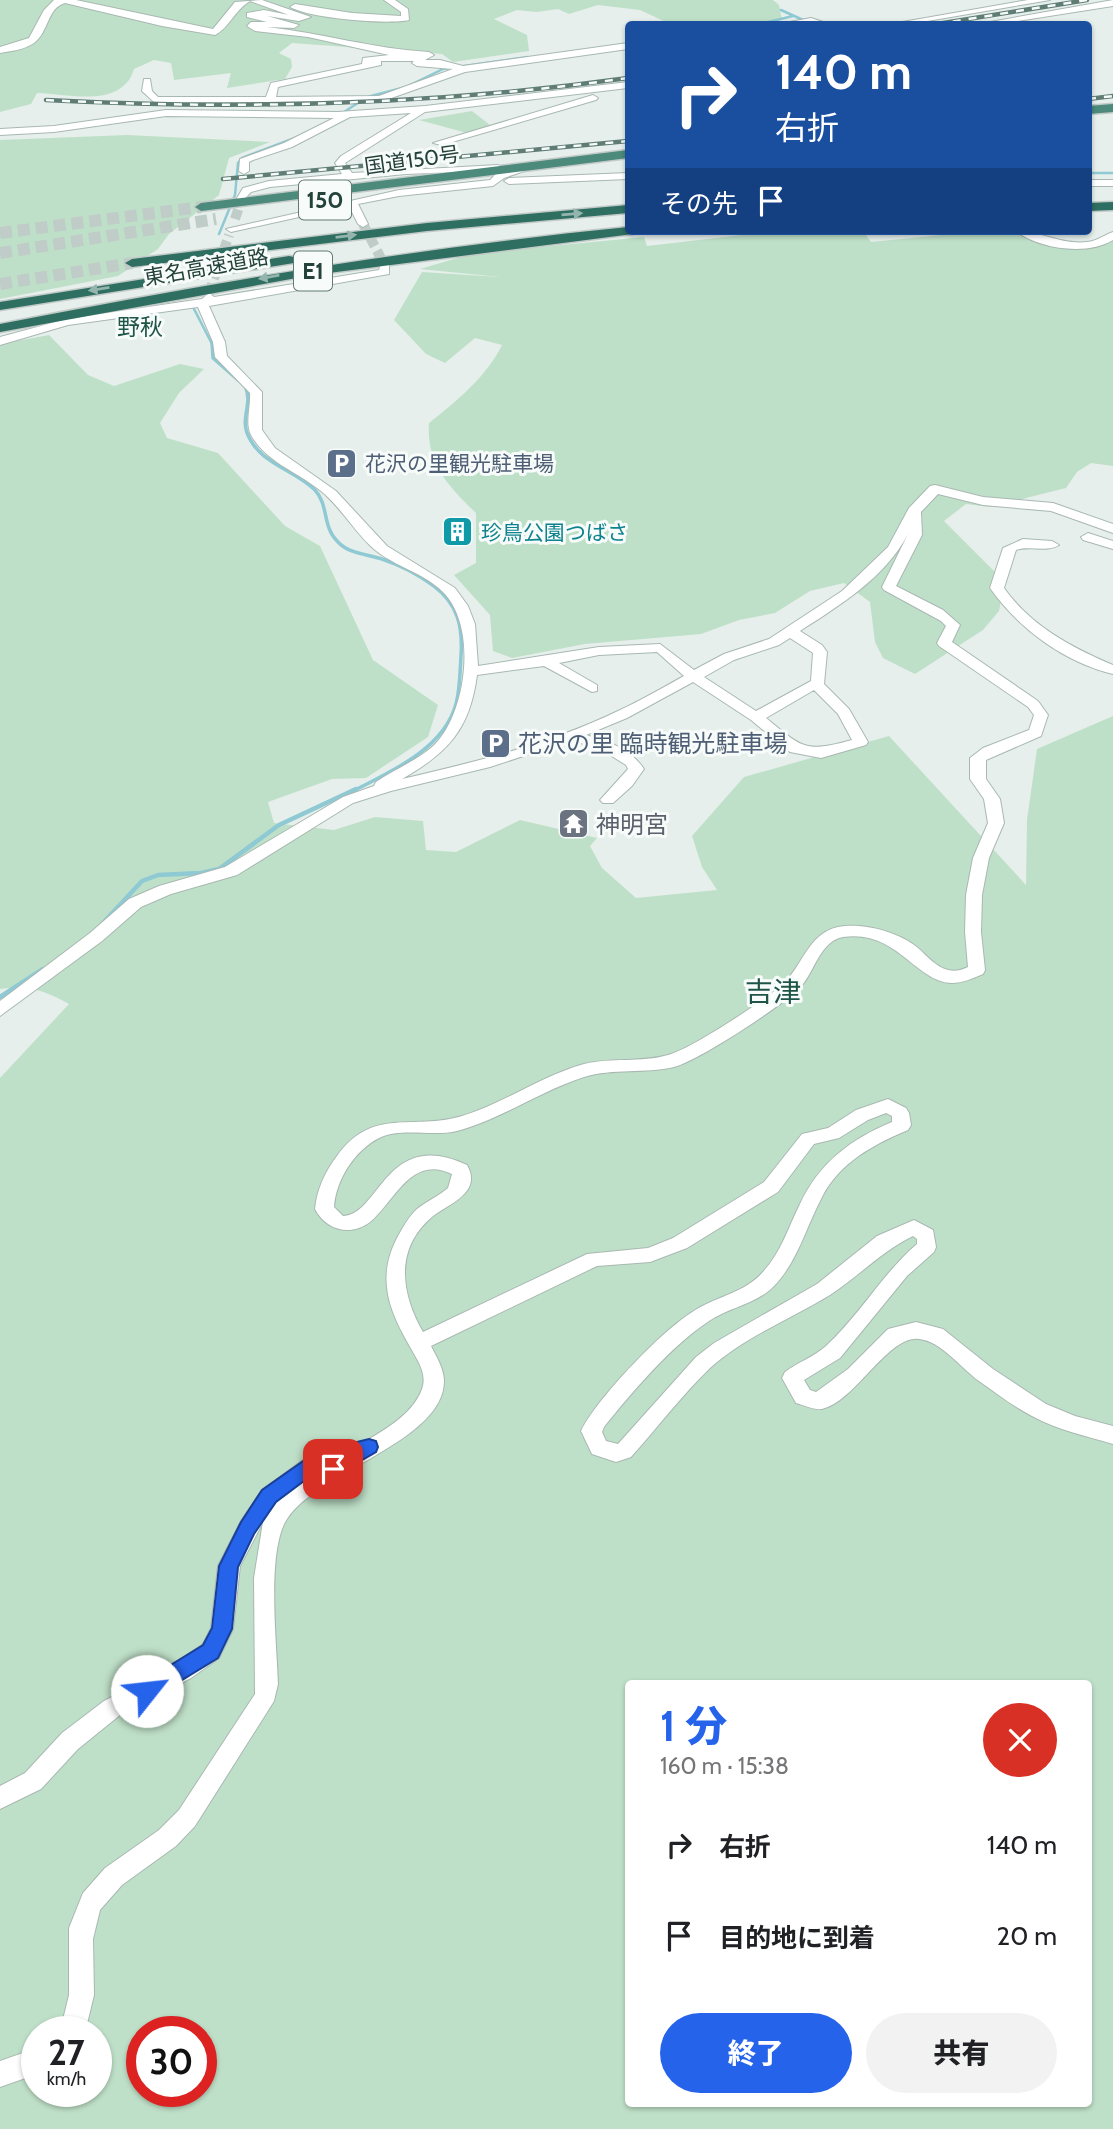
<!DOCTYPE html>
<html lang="ja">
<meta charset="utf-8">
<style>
:root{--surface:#fff;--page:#f2f2f2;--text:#202124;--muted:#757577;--accent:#2563eb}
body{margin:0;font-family:Cabin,"Noto Sans JP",sans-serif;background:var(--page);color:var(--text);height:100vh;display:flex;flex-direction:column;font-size:26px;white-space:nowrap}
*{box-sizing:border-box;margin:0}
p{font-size:23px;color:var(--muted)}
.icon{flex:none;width:38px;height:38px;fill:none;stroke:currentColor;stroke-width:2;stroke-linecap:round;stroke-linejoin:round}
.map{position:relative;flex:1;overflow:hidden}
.side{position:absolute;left:625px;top:1680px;width:467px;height:427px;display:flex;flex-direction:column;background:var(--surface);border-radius:7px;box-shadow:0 2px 5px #0004}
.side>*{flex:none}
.top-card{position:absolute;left:625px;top:21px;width:467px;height:214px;border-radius:7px;box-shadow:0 2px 5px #0004;background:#1a4fa0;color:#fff;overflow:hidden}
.speed{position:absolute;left:21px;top:2016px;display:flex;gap:14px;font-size:35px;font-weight:700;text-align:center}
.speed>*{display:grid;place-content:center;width:91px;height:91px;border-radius:50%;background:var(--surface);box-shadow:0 2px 5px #0004;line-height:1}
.speed small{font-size:18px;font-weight:400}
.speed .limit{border:10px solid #d22;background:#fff;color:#111}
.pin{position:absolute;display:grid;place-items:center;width:60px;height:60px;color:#fff;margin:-30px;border-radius:14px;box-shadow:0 4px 10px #0006}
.me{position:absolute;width:77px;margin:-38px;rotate:61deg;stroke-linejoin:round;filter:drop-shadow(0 0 5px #0008)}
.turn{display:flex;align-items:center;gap:24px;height:147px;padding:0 35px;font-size:32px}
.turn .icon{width:91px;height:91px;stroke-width:2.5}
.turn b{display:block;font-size:49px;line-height:60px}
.then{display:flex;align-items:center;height:66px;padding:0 35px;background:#0003;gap:14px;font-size:26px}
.round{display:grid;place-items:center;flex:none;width:74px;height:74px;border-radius:37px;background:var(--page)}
.overview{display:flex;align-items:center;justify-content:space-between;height:119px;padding:0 35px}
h1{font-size:42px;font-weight:800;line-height:52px;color:var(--accent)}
.cta{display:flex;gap:14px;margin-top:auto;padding:14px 35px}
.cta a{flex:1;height:80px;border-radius:42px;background:var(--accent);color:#fff;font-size:28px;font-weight:800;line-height:80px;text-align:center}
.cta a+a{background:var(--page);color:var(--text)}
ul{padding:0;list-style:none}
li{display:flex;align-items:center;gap:21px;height:91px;padding:0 35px}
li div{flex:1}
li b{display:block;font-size:26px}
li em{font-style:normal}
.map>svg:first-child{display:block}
</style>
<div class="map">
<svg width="1113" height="2129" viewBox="0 0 1113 2129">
<rect width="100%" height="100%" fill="#e6efeb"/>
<path fill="#bfe0c8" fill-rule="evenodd" d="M0,0H773L779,5L782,20L751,24H670L640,10L598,5L569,14L558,9L536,12L517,10L494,19L527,35L529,51L453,62L442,54L292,43L279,53L291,59L292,67L285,79L227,88L231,73L174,80L171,63L154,60L134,69C122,109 69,94 37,93L31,104L0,112Z
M472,111L490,125L467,133L419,120Z
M127,135L270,142L229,158L219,195L169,234L158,249L118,276L0,299V140Z
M776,231H863L871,242L942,235L945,231C967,231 995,227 1017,232C1056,241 1071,255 1113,241V466L1091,463L1077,472L1066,488L990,507L966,504L944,521L1005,582L999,611L983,630L915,674L883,658L875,642L870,602L844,583L810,591L775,613L739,620L701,634L585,644L512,658L493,651L490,615L454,575L476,563V513C449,487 426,463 429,423C457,401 486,377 502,345L475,338L445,363L426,354L394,320L422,272L500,277L420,269L471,254L644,237L647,246Z
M49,335L88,375L114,386L180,364L204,369L179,393L160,423L167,438L218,453L285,526L320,546L373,660L438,705L428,737L366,778L332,779L268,802L274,823L334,830L375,817L423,821L426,850L456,852L520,820L597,838L590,846L602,868L636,898L717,890L702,867L692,836L744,777L889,736L1026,885L1027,820L1037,749L1113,716V2129H0V1078L69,1004C45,990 27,985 0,989V344ZM628,1684H1088V2104H628ZM37,2032H96V2091H37ZM142,2032H201V2091H142Z"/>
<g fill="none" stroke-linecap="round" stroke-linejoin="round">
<path stroke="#8ec9d4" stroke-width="2.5" d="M781,10L812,24
M760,24L793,16
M341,114L367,97L406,87L443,69L528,57
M1088,173H1113
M219,234L235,195L238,163L242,158L300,136
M193,307L212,344"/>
<path stroke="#8ec9d4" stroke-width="3.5" d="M212,342L213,358L238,380
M245,386C253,402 241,417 247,433C259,464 294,469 315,490C329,505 322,527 338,542C349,554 367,554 382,559C400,565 418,574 434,586C458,604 463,627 461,656C460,672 460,689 456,704C444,749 390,772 353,791"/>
<path stroke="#8ec9d4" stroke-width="4.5" d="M103,923L142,881L158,875L201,873L219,869L279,825L356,789
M0,997L43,969"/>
<path stroke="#bfccc8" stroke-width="10" stroke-dasharray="10 5" stroke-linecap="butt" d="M235,219L242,198
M363,224L385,266
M209,293L229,235"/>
<path stroke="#bfccc8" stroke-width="12" stroke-dasharray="12 6" stroke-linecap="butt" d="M0,233L201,207
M0,253L216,219"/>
<path stroke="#bfccc8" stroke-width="12" stroke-dasharray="12 6" stroke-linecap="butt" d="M0,284L132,263"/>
<defs>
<path id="minor" d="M54,0H76L213,29L235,2L262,0L311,17L299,21L267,16L299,25L294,28L267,27C322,33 374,49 429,52L434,55L425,60H440L463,66L628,43V49L465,72L380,102H274L269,106L264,102L155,103L142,91L144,79H150L152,91L158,97H266L271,83L362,64L363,58L389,55L308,37L255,31L247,26L251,22H267L247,17V13L264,10L289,15L250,1C234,11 229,28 215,35L162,26L65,3C47,8 49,32 34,43C24,50 11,51 0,53V47L29,38L44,10ZM381,61H414L412,63L417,66L453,69L379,96L276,97L278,87L381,65Z
M384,0H395L408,9L409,20C387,25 309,18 290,7L295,4L352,13L401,16V12Z
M1028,0H1050L910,24H891Z
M1113,0V6L998,24H979Z
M811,18L829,24H779Z
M628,82V88L425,112L345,163L352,173L498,165L503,168L502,170L406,174L270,187L251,192L242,201L237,198L243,188L269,181L342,174L335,163L341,156L411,113L350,117L292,147L253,160L249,162V171L244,174L239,171L240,159L284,143L334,118L166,116L54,132L0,135V129L54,126L166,110L338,112L425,106Z
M593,95L598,98L596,100L442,145L433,143Z
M521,167L530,169L504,178L493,186L399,196L358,204L368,224L363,227L358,224L349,206L231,232L226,229L399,190L490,180L496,174Z
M628,173V179L509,184L504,181L509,178Z
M1088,180H1113V186H1088Z
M1016,231C1040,231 1062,245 1087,242C1097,241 1104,235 1113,232V240C1087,256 1039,249 1016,231Z
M381,264H389V274L209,306L225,342L227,356L262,392V430L275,448L336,491L387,546L455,588L468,606L475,624L478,666L599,647L660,644L694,670L724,654L769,639L842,591L888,547L909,508L930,486L935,485L983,497L1053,503L1113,524V533L1051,511L983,505L938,494L921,512L922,535L896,586L943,610L960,625L952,642L1038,701L1048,715L1041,736L986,760V779L1000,799L1004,823L989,858L982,895L981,932L985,970L983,974C974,978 963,983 952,983C915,982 897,929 843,937C821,941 815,969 803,984C786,1004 698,1061 674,1067C645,1074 613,1068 584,1077C540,1091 502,1119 457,1131C433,1137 401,1127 379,1138C354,1151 336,1180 334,1207L343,1216C380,1215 386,1127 467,1165C483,1193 448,1204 432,1217C394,1249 401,1294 423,1332L587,1254L648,1248L673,1238L764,1182L802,1134L828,1128L856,1110L888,1099L906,1108L909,1113L911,1125L908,1130C874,1144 839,1163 822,1197C806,1227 798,1261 774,1286C757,1304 730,1307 709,1321C671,1346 632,1392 604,1427L602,1432L606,1441L618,1444L696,1357L714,1343L817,1284L877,1236L914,1220L933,1230L936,1247L934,1252L907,1276L840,1358L804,1380L810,1390L816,1392L848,1369L888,1329L916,1322L943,1329L993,1369L1046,1404L1075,1416L1113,1426V1444C1086,1436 1058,1430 1032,1416C1014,1407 996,1393 979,1381C961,1368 941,1341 919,1339C888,1335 855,1402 822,1409C814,1410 803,1405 796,1403L782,1378L785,1372C798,1362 814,1357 826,1346C860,1315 882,1274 917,1244V1239L913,1236C882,1251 859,1276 830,1295C791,1319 744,1337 710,1368C682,1395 657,1428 631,1457L616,1462L592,1454L581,1431C598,1397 664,1328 697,1309C719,1296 745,1292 762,1273C781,1253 788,1228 800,1204C819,1163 851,1139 892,1122V1116L886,1113L868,1120L839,1138L814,1144L778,1192L687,1248L650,1262L597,1266L431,1346C436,1356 444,1369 444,1381C444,1441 318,1471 287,1519C266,1551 277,1645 278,1684L274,1701L195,1826L176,1846L122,1885L100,1910L93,1939L94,1995L85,2032H60L69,1995V1928L83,1893L105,1868L159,1830L179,1810L255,1694L254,1578L263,1522L240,1566L233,1629L219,1658L191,1678L120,1715L78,1749L41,1789L0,1809V1786L25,1773L62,1733L104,1701L175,1664L203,1644L211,1628L218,1566L241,1521L262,1490L315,1451L352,1442L359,1445C381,1432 413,1415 422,1389C428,1373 416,1358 409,1345C389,1310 377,1279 396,1240C402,1229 408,1217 417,1209C427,1201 439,1196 448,1188L452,1174C411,1154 395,1201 370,1222C350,1237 326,1230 315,1209C317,1189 325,1172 337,1156C373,1106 413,1131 462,1116C505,1103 541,1076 584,1064C612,1057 641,1063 668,1055C691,1049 762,1002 781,986C803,967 807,934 838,927C863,922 899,932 918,948C927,956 936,967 948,970C955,972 962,970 968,967L965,932L966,895L973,858L988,823L984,799L970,779V758L983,748L1029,730L1034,715L1028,707L939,646L937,643L946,626L941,621L884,590L882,587L908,534C885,578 840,605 800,631L822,645L827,652L824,684L849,709L868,742L866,745L821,758L790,752L751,720L693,682L627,718L586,735C609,742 630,748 644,769L632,786L613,803H603L600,800L628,769L626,765L602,750L572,740L490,767L391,791L353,803L237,875L171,894L141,907L102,941L0,1016V1001L90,933L129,899L159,886L225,867L343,797L374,786L376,782C396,768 422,759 438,741C467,707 477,626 443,592C424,573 396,567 375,550C355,533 342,508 321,491C298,472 267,463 251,435C245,423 251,406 250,393L215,357L213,342L198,307L68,325L0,345V337L67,319L202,299L209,293L214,297L379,270ZM790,638L813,653L811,681L756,711L704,677L734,660L779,645ZM657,652L684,676C662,688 640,701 618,711C550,744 475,762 402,779C448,753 470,729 477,675L544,666L592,692L597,691V685L559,663L599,655ZM814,690L838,714L852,740C804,753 803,748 766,718Z
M1088,533L1113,541V549L1083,540L1081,537Z
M1023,539L1052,541L1059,545C1047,553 1030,545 1016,550L1004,588C1031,626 1071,647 1113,665V674C1064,662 1019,629 990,588L1003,548Z
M37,2048V2074L0,2087V2061Z"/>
<path id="trunk" d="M1113,104V112L1088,114V106Z
M628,150V158L201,211L195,207L201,203Z"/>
<path id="motorway" d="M1113,202V210L1088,211V203Z
M628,205V213L427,231L132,267L125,263L132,259L427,223Z
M628,227V231H635L633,234L313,275L0,332V324C208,283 417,248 628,227Z
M289,256L294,257V263L0,310V302Z"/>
</defs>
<use href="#minor" stroke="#a8b8b2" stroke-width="2"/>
<use href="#trunk" stroke="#c2cac8" stroke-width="3"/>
<use href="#motorway" stroke="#c2cac8" stroke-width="3"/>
<use href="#minor" fill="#fff" fill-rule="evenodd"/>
<use href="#trunk" fill="#4c8a7c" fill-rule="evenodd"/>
<use href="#motorway" fill="#2f6f62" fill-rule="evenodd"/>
<defs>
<path id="rail" d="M937,24L1087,0
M1088,99L1113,96
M46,100C242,110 434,105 628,78
M223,179L628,141"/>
</defs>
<use href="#rail" stroke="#5f7d75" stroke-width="4.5"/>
<use href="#rail" stroke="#f7fbf9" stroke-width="2.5" stroke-dasharray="8" stroke-linecap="butt"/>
</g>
<defs><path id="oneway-solid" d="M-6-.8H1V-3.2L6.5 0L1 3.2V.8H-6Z" transform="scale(1.75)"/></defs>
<g fill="#93b5ae">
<use href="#oneway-solid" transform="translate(572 214) rotate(-5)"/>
<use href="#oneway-solid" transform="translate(346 236) rotate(-7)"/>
<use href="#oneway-solid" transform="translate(269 277) rotate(170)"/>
<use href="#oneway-solid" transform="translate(99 289) rotate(171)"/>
</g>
<path fill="#2563eb" stroke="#184099" stroke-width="2" d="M369,1439L376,1441L378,1447L376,1452L333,1477L326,1474L324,1466L276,1502L254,1534L238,1567L232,1629L218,1658L154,1697L147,1700L140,1697L137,1691L140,1684L203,1645L212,1628L219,1566L241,1522L262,1490L316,1452Z"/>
<defs>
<symbol id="parking-square" viewBox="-11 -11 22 22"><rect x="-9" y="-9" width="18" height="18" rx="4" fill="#5c6f8a" stroke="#f7fbf9"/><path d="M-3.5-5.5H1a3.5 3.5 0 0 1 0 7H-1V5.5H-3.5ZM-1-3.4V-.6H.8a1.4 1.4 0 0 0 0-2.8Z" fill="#fff"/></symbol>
<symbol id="building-square" viewBox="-11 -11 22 22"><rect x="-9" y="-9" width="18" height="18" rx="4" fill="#0f9aa8" stroke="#f7fbf9"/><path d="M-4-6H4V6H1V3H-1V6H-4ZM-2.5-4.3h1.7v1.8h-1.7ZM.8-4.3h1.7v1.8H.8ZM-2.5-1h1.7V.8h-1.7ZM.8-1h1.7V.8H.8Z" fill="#fff"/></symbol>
<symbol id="temple-square" viewBox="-11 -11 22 22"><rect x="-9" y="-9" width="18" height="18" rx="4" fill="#6b7280" stroke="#f7fbf9"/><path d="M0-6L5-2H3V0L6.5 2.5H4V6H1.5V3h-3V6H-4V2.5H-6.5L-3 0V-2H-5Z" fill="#fff"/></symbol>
</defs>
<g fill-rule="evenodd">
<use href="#parking-square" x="324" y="446" width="35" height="35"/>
<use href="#building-square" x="440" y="514" width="35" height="35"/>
<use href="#parking-square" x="478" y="726" width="35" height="35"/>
<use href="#temple-square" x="556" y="806" width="35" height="35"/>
</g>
<g text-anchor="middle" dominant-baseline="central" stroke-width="6" stroke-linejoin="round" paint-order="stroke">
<g font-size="21" fill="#24423a" stroke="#f7fbf9">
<text transform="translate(412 160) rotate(-8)">国道150号</text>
<text transform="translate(206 267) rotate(-10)">東名高速道路</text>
</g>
<g font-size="21" fill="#4e5e75" stroke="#f7fbf9" text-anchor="start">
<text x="365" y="463">花沢の里観光駐車場</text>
</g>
<g font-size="21" fill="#0d838f" stroke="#f7fbf9" text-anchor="start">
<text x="481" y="532">珍鳥公園つばさ</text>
</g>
<g fill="#f7fbf9" stroke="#637a73" stroke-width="2">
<rect x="299" y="180.5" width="52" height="39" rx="5"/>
<rect x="294" y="251.5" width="38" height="39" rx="5"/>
</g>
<g font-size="23" font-weight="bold" fill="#24423a">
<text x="325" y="200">150</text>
<text x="313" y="271">E1</text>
</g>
<g font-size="23" fill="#1f5548" stroke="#f7fbf9">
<text x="140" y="327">野秋</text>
</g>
<g font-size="24" fill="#4e5e75" stroke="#f7fbf9" text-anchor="start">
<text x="518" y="743">花沢の里 臨時観光駐車場</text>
</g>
<g font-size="24" fill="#5b616d" stroke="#f7fbf9" text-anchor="start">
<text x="596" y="824">神明宮</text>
</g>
<g font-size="28" fill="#1f5548" stroke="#f7fbf9">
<text x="773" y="992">吉津</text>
</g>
</g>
</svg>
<div class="speed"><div>27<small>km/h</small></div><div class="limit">30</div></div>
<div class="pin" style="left:333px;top:1469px;background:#d93025"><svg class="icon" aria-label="arrive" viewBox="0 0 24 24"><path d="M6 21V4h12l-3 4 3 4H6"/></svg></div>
<svg class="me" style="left:147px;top:1691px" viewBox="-20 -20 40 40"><circle r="19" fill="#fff"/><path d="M0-13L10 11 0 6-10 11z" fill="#2563eb"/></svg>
<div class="top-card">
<div class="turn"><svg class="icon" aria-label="right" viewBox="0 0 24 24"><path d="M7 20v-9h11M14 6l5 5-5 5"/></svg><div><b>140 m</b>右折</div></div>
<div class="then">その先<svg class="icon" aria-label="arrive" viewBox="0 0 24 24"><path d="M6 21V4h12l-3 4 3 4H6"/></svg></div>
</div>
<section class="side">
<div class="overview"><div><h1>1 分</h1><p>160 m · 15:38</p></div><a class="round" style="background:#d93025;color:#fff"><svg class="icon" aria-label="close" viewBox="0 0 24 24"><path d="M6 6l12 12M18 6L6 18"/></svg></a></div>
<ul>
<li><svg class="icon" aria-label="right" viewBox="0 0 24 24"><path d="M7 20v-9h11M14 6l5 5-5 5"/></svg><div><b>右折</b></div><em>140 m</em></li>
<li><svg class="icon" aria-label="arrive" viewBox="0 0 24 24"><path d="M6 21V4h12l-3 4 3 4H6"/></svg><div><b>目的地に到着</b></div><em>20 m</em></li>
</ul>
<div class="cta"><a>終了</a><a>共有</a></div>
</section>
</div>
